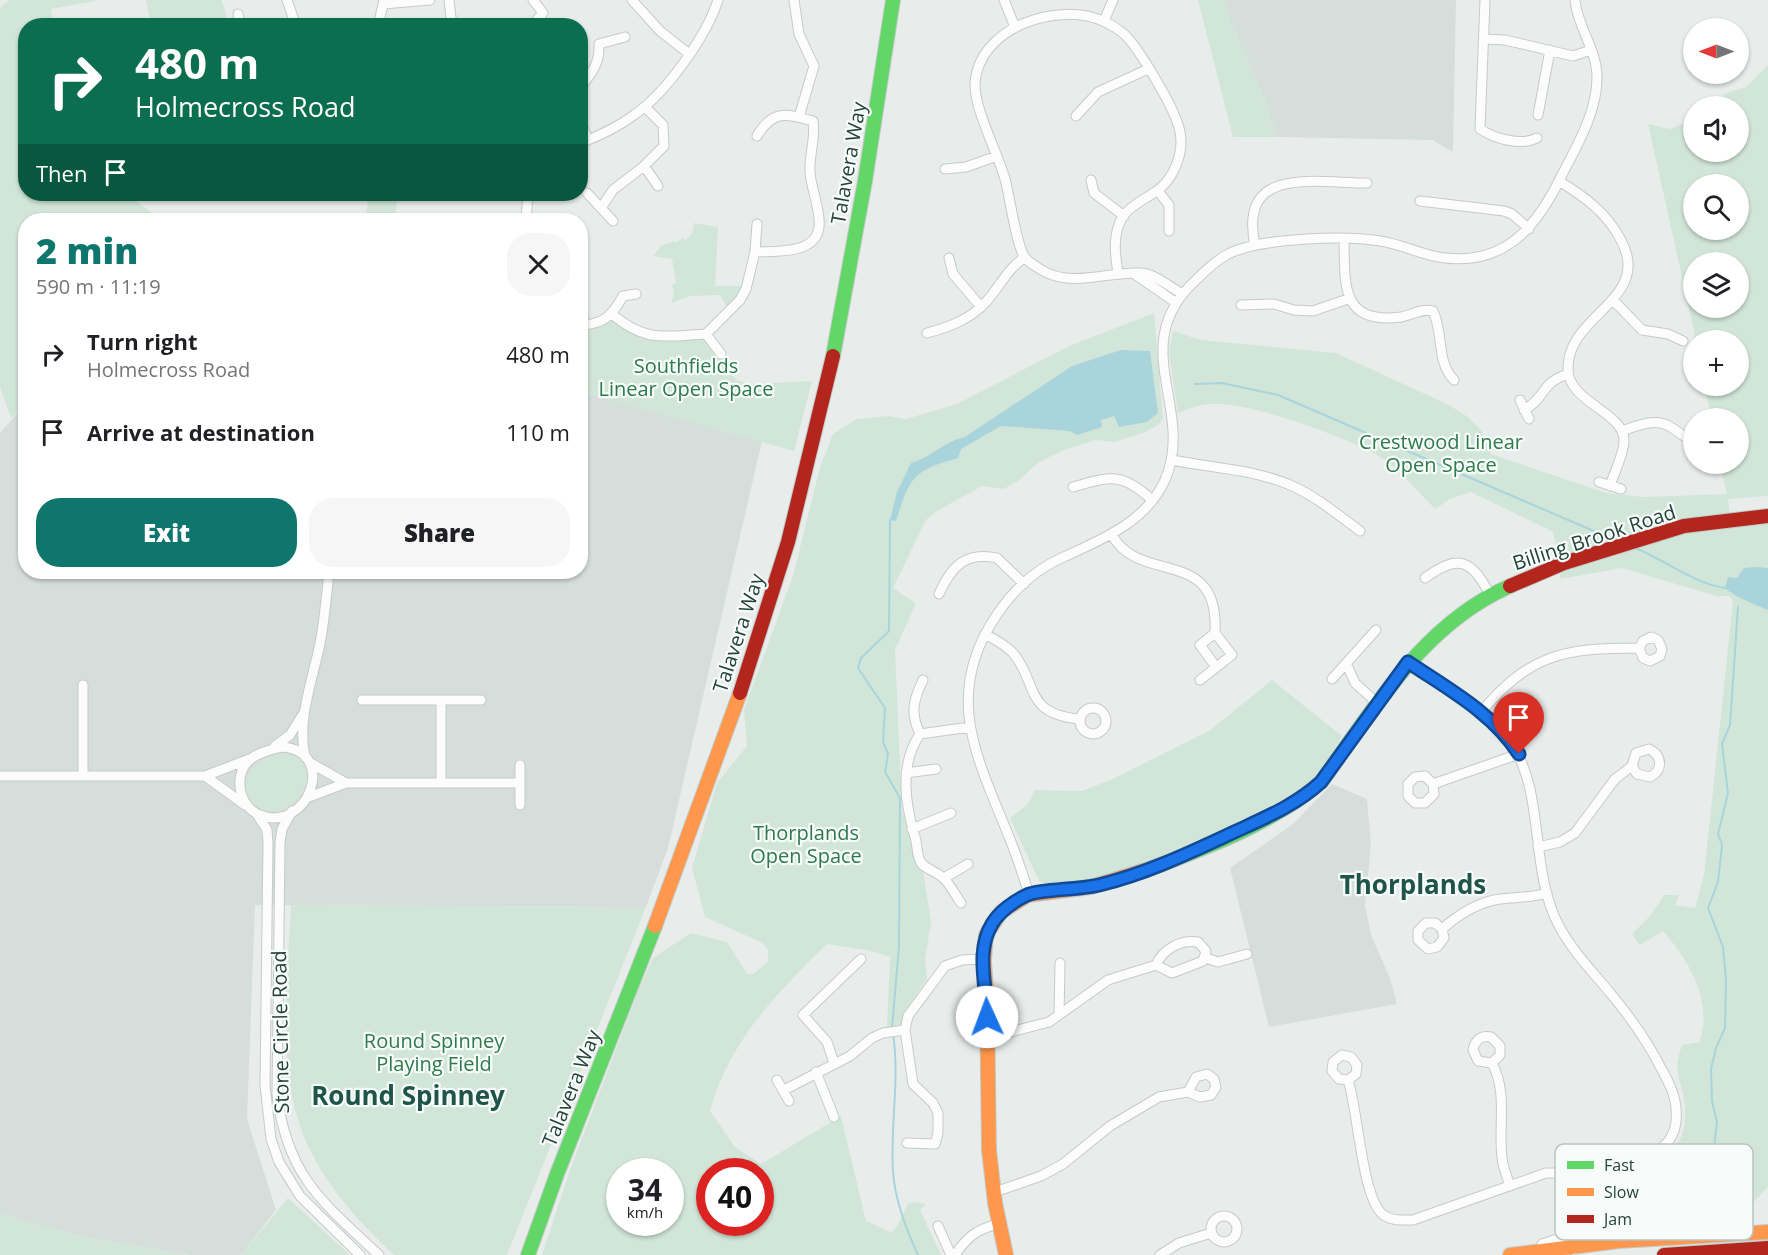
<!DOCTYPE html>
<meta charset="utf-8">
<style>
:root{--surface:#fff;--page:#f6f6f6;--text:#202124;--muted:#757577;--accent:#0f766e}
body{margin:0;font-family:"Open Sans",sans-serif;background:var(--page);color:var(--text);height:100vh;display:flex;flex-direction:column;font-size:22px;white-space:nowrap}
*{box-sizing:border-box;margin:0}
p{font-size:20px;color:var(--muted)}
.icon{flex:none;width:33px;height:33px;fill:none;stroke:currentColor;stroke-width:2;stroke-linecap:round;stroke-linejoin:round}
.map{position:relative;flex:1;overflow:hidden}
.details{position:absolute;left:18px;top:213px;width:570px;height:366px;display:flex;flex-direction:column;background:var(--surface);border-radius:24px;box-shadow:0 2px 4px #0004}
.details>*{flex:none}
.guide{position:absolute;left:18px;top:18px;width:570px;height:183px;border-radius:24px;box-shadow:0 2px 4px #0004;background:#0b6e4f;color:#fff;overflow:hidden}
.needle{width:39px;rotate:270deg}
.fabs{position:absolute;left:1683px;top:18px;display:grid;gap:12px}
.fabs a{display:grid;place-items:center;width:66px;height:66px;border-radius:50%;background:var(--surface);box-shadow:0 2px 4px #0004;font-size:30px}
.speed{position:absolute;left:606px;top:1158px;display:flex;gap:12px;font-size:30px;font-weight:700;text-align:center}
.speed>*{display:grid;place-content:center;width:78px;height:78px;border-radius:50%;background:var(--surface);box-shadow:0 2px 4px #0004;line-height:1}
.speed small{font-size:15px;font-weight:400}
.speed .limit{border:9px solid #d22;background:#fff;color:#111}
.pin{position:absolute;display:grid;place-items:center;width:51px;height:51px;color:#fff;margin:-62px -26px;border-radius:50% 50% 50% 0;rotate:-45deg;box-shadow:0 0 6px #0007}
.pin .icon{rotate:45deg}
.me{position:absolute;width:66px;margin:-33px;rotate:358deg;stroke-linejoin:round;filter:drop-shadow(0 0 4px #0008)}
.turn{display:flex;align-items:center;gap:21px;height:126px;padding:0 18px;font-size:27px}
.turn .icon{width:78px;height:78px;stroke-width:2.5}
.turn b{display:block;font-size:42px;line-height:51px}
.then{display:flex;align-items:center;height:57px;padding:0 18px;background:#0003;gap:12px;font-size:22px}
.round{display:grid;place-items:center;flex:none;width:63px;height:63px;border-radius:24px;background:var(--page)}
.head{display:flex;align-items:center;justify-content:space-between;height:102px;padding:0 18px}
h1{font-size:36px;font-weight:800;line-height:45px;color:var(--accent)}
.primary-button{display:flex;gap:12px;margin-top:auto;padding:12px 18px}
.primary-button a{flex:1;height:69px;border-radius:24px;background:var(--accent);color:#fff;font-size:24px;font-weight:800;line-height:69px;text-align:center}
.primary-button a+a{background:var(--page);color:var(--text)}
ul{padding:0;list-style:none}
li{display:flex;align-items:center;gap:18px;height:78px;padding:0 18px}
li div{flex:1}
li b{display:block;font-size:22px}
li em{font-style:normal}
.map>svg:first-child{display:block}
</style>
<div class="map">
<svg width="1768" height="1255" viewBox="0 0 1768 1255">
<rect width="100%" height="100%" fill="#e8edeb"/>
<path fill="#d6dedb" d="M1226,0H1456L1453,152L1432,140L1276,137L1267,105L1229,19Z
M581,392L762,441L668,848L646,907L255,905L247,1119L276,1210L241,1255H190L88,1238L0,1214V433L25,404L26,572H580Z
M1332,784L1367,799L1371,844L1365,905L1371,935L1390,978L1397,1004L1269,1027L1230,868L1293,824Z"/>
<path fill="#d1e6d8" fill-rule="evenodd" d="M9,0H100L51,9L54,25L26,26V194H129L156,217L171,220H26L25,404L11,418L0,387V8Z
M146,0H221L226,12L225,24L151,25Z
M1198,0H1226L1229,19L1267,105L1276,137H1233Z
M1768,65V496L1728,499L1730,514L1664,526L1559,557L1553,532L1471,492L1450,499L1435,509C1416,490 1398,467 1375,454C1343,436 1249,402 1214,404C1201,404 1190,408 1178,413L1169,352L1173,331L1201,340L1336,353L1449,405L1468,417L1481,430L1491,454L1606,493L1643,497L1727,494L1720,464H1738V418H1711L1705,386H1738V340H1696L1648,124L1670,129L1693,119L1694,152H1738V106H1707L1729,92L1746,87ZM1694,184H1738V230H1694ZM1694,262H1738V308H1694Z
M368,194H398L395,220H360L367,211Z
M694,223L718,227L715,286H743L737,298L727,307L720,295L691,296L671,303L674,294L672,284L676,283L672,259L653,256L661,246L674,241L676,243L682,238L685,240L692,234Z
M1154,313L1163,419L1158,425L1143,433L1115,442L1095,440L1064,450L1039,462L1018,481L1004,489L982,486L937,511L926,520L893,588L916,603L895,650L902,812L912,829L922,864L931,922L925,960L927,979L905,1011L901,1025L887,1027L890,957L872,951L827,944C777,993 729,1041 710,1111L735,1147L761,1164L841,1116L866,1221L892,1233C900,1223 902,1214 908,1204L916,1202L926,1204L920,1210L941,1255H542L571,1167L640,986L653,958L691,933L727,942L747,974H753L768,962V950L763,943L705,917L692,868L717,783L747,746L744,710L793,576L820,467L833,434L857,419L888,416L906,419L957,404L1067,347ZM620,1172H670V1222H620ZM710,1172H760V1222H710Z
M613,315L649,336L706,334L736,380L749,384L812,381L794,451L581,392L580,325Z
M1768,516V1187L1734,1223H1703L1596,1233C1594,1215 1598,1198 1597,1180C1612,1176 1643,1174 1655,1166C1680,1152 1689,1126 1684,1099C1679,1074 1673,1071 1682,1045L1699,1042C1714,1002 1689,961 1663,931L1640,945L1632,934L1651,915L1664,895H1679L1675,905L1695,908L1704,875L1733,601L1729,596H1716L1622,568L1560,579L1559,565L1655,537Z
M1272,680L1342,736C1332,753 1323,771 1307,784C1272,812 1077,903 1039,881L1010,818L1027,805L1035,790L1082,791L1115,778L1209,731Z
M283,752C326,752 308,811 270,812C225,798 246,760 283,752Z
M291,905L646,907L507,1255H394C355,1219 316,1175 299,1123C278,1063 288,970 291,905Z
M288,1198L350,1255H241Z
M0,1214L88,1238L190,1255H0Z"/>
<path fill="#a9d4db" d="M1121,350L1150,351L1158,413L1147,422L1119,427L1114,416L1101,420L1102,427L1077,435L1070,431L1001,426L961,449L958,458C912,471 910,477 896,521L890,520L897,492L911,463C932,457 945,441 965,437L1072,366Z
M1757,567L1768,568V610C1756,605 1733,596 1725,588L1728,577L1737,578L1744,568Z"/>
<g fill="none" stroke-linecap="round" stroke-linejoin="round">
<path stroke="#a9d4db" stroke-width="2" d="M1195,384L1222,383L1278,395L1617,541
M890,520L889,631L861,658L858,668L885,708L883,742L888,754L885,772L900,798L899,946L892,1028
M1633,547C1664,559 1692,583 1725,588
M893,1034C900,1079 890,1126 893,1172C895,1201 906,1229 918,1255
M1711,1172L1717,1122L1712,1101L1711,1069L1716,1048L1725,1028L1726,980L1723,947L1708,908L1718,882L1722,845L1718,834L1728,793L1722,744L1730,725L1738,607
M1711,1181V1190L1719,1200L1726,1201"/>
<defs>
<path id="street" d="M287,0L296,26
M449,0L452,26
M632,0L660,31L688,53
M794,0L799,34L814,66L799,117
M1004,0L1015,27
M1485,0L1480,129C1495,139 1521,146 1537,138
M383,4L430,0
M238,14L240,26
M1104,21L1113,0
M378,26L384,0
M531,26L543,13L533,0
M1484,39L1505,40L1573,56L1591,50
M580,88C592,73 600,63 599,44L625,37
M1538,115L1550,50
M1076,116L1098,92L1148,69
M580,120L588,140
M580,143C599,136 618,127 634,115C666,93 706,37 718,0
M644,166L658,186
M945,169L966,167L997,156
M1091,180L1094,193L1124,216
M1559,181C1585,197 1606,212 1621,240C1653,300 1567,314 1568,369C1568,403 1626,412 1624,442C1623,456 1614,473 1610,486
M1158,191L1169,205V231
M587,193L613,221
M1420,201L1504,211L1512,214L1529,229
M601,208L613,190L644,166L664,146L663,125L645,107
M526,220L528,194
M1344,240C1345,284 1340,325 1401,317C1413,315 1421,308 1433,311C1444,334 1436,362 1454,380
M1255,245C1238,165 1315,183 1367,183
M755,252L757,224
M949,258L953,274L981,307
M1118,273C1115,254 1112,235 1123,216C1131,205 1145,199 1155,192C1174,180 1184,153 1180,132C1177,112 1139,48 1124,34C1119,30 1112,25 1105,22C1059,0 978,27 975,84C974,108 998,154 1005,179C1010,197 1016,245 1025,258C1028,261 1035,266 1040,269C1070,289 1108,271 1141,273C1153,273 1170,287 1181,293
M1133,273L1175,302
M1613,300L1642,330L1668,334L1683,341
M1241,305L1274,304L1294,310L1313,311L1348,299
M613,315C647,343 665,336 706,334L740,300L746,289L755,252C774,251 816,255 819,227C821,210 811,189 810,172C809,154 816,138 813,121C786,113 772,110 757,136
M580,325C604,325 613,314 623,296L636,294
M927,333C949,327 969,320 985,303C1000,287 1006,270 1025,257
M706,334L721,354
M1520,400L1529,419
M1524,410C1547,397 1540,383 1568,374
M1622,431C1636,426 1654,418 1669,426C1678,431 1683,437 1694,441
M1172,460C1211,468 1253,469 1290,485C1316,496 1338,515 1360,531
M1599,482L1621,489
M1073,487C1110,476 1122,472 1152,500
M1112,535C1140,586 1220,545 1215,633
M1425,578C1459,553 1472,560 1490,595
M939,594C951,567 965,551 997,558L1024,584
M985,634C994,639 1006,645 1013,653C1039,684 1023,713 1078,719
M1408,662C1439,683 1489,709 1509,739C1547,794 1528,867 1559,926C1573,952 1593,972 1611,994C1631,1018 1648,1042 1662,1070C1668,1081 1675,1094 1676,1108C1681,1159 1634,1156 1602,1170C1567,1186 1561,1217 1574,1250
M1346,663L1355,683L1377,703
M1332,679L1376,630
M1200,680L1232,655L1215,633L1200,645L1216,667
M83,685V776
M362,700H441
M1080 721a13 13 0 1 1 26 0a13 13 0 1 1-26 0Z
M1481,712C1531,653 1565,648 1639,648L1643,641L1651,637L1658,640L1662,649L1660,656L1650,661L1643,658L1639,648
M920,734C910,713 913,701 923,680
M275,746L290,735L303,714
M282,747C339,751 308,834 260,815C238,807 232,772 252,758C261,752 272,749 282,747Z
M305,757C296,715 316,673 322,632C325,612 327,592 329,572
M309,762L346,783
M520,765V805
M906,773L936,769
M0,776H205L252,758
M205,776L245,805
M441,783V700H481
M1433,784L1425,776L1415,777L1408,784V796L1415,803H1425L1434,794L1433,784L1519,754
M309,797L346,783H520
M292,811L282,829L280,843L277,1094C287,1176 322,1202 379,1255
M257,814L267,830L268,843L265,1085L271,1139L279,1162L300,1196L360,1255
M912,829L951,813
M1538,847L1560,842L1575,833L1615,779L1632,766L1636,753L1649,749C1663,756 1663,770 1650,777L1637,774L1632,766
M944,878L968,864
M1029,894C1023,875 1017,856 1009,837C978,759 942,696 996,616C1013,590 1037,568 1066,556C1103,539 1147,521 1165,480C1196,408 1124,345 1197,279C1206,270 1217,260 1228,254C1260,238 1345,235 1380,241C1402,244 1423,256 1445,258C1506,265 1537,226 1561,177C1577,145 1597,113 1597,77C1597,50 1577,26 1575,0
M961,903C955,895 950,883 942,877C936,872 927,869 922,864C916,857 918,846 915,837C905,803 899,765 920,734L970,727
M1442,929L1435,923H1426L1418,931V940L1428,949L1437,947L1444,938L1442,929C1458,915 1478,902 1500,899C1517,897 1530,898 1547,893
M1206,958L1218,962L1247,954
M1059,1015L1060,963
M987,1038L1049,1022L1108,980L1156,965L1172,973L1203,961L1206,951L1198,942C1181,939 1163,949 1156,965
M834,1063L827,1042L803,1015L861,959
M1492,1063L1500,1055V1046L1491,1037C1481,1035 1475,1040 1473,1050L1478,1061L1492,1063C1508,1093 1498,1126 1502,1158C1503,1167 1507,1177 1510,1186
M816,1072L834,1117
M777,1080L789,1101
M1348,1080L1356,1074L1357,1065L1351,1057L1342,1055L1333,1062L1332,1071L1339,1079L1348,1080C1358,1108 1362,1204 1385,1216C1394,1221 1403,1220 1413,1220L1546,1173H1566L1583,1185
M784,1090L850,1056L872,1038L883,1033L905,1030
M907,1143L935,1144L938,1133V1113L933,1103L913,1084L905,1030L908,1016L945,966L962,960L982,959
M1583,1185L1578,1215L1583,1235L1597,1240
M992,1193L1041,1176L1063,1164L1110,1126L1159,1097L1188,1092L1200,1097L1211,1095L1216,1087L1214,1079L1207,1074L1196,1077L1188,1092
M1211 1229a13 13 0 1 1 26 0a13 13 0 1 1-26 0Z
M938,1226L951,1255
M1542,1244L1569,1235
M955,1255C967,1237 976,1230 997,1224
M1160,1255L1179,1243L1211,1233"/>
<path id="fast" d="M833,356L865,181L893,0
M1146,870C1205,848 1272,824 1321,782C1375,708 1423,624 1510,586
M528,1255L557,1174L655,926"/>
<path id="slow" d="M655,926L740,693
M1006,1255L995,1203L989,1150L987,1003L984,961L986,935L1001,912L1028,895L1091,887L1146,870
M1510,1255L1619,1241L1768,1232"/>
<path id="jam" d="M1510,586L1564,563L1684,526L1768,516
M740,693L788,542L833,356
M1664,1255L1768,1248"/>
</defs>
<use href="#street" stroke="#c5cac8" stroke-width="11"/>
<use href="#fast" stroke="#c3cbc8" stroke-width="16"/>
<use href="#slow" stroke="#c3cbc8" stroke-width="16"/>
<use href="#jam" stroke="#c3cbc8" stroke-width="16"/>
<use href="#street" stroke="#fcfcfc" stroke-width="9"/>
<use href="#fast" stroke="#63d668" stroke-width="14"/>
<use href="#slow" stroke="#ff974d" stroke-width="14"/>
<use href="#jam" stroke="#b3261e" stroke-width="14"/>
</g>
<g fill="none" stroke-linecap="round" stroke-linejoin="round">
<defs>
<path id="route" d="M987,1017C987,986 975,952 992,924C999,912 1014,901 1027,895C1041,889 1079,890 1099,885C1145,874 1187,854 1230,834C1262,819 1295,806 1321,782L1408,662C1448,689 1493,713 1519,754"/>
</defs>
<use href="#route" stroke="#114b97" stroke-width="15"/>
<use href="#route" stroke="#1a73e8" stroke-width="10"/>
</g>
<g text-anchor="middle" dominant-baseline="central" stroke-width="4.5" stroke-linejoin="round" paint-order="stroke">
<g font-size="20" fill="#24423a" stroke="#f7fbf9">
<text transform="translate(848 163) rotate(-80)">Talavera Way</text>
<text transform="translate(1594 537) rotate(-18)">Billing Brook Road</text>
<text transform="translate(738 633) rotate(-72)">Talavera Way</text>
<text transform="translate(280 1032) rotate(-91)">Stone Circle Road</text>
<text transform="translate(571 1088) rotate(-68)">Talavera Way</text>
</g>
<g font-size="20" fill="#2d7a4b" stroke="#f7fbf9">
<text x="686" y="365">Southfields<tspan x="686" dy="23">Linear Open Space</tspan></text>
<text x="1441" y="441">Crestwood Linear<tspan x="1441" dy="23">Open Space</tspan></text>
<text x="806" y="832">Thorplands<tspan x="806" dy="23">Open Space</tspan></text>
<text x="434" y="1040">Round Spinney<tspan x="434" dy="23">Playing Field</tspan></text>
</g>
<g font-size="26" font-weight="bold" fill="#1f5548" stroke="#f7fbf9">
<text x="1413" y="884">Thorplands</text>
<text x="408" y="1095">Round Spinney</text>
</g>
</g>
<rect x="1555" y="1144" width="198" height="96" rx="9" fill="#f7fbf9" stroke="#b8c4c0" stroke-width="1.5"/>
<rect x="1567" y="1161" width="27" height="8" fill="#63d668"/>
<rect x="1567" y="1188" width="27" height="8" fill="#ff974d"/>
<rect x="1567" y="1215" width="27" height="8" fill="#b3261e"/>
<g font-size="16" fill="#24423a">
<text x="1604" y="1171">Fast</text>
<text x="1604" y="1198">Slow</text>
<text x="1604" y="1225">Jam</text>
</g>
</svg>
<div class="fabs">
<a><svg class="needle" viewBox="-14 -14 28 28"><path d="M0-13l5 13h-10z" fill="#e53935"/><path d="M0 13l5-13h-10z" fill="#757577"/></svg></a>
<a><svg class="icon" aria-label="sound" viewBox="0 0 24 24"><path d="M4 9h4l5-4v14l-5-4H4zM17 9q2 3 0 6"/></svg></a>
<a><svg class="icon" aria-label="search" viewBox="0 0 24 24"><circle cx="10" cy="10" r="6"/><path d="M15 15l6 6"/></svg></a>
<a><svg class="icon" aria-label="layers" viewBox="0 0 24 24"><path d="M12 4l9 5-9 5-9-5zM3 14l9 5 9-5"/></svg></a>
<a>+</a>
<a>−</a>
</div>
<div class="speed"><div>34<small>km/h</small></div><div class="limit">40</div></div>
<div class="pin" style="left:1519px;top:754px;background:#d93025"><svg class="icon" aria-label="arrive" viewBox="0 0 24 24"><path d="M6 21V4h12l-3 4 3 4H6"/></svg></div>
<svg class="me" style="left:987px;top:1017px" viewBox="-20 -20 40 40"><circle r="19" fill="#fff"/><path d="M0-13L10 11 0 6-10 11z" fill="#1a73e8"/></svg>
<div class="guide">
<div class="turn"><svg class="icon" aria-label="right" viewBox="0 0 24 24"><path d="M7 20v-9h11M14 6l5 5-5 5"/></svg><div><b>480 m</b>Holmecross Road</div></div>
<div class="then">Then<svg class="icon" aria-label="arrive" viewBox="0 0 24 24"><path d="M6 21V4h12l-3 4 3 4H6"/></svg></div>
</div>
<section class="details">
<div class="head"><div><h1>2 min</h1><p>590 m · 11:19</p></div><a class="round"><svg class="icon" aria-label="close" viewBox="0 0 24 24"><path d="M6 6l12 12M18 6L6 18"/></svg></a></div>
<ul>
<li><svg class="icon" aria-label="right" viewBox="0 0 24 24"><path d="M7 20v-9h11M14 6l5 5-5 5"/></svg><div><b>Turn right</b><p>Holmecross Road</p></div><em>480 m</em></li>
<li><svg class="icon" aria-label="arrive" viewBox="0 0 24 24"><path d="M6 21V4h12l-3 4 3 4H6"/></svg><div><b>Arrive at destination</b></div><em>110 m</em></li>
</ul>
<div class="primary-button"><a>Exit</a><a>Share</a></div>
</section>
</div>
